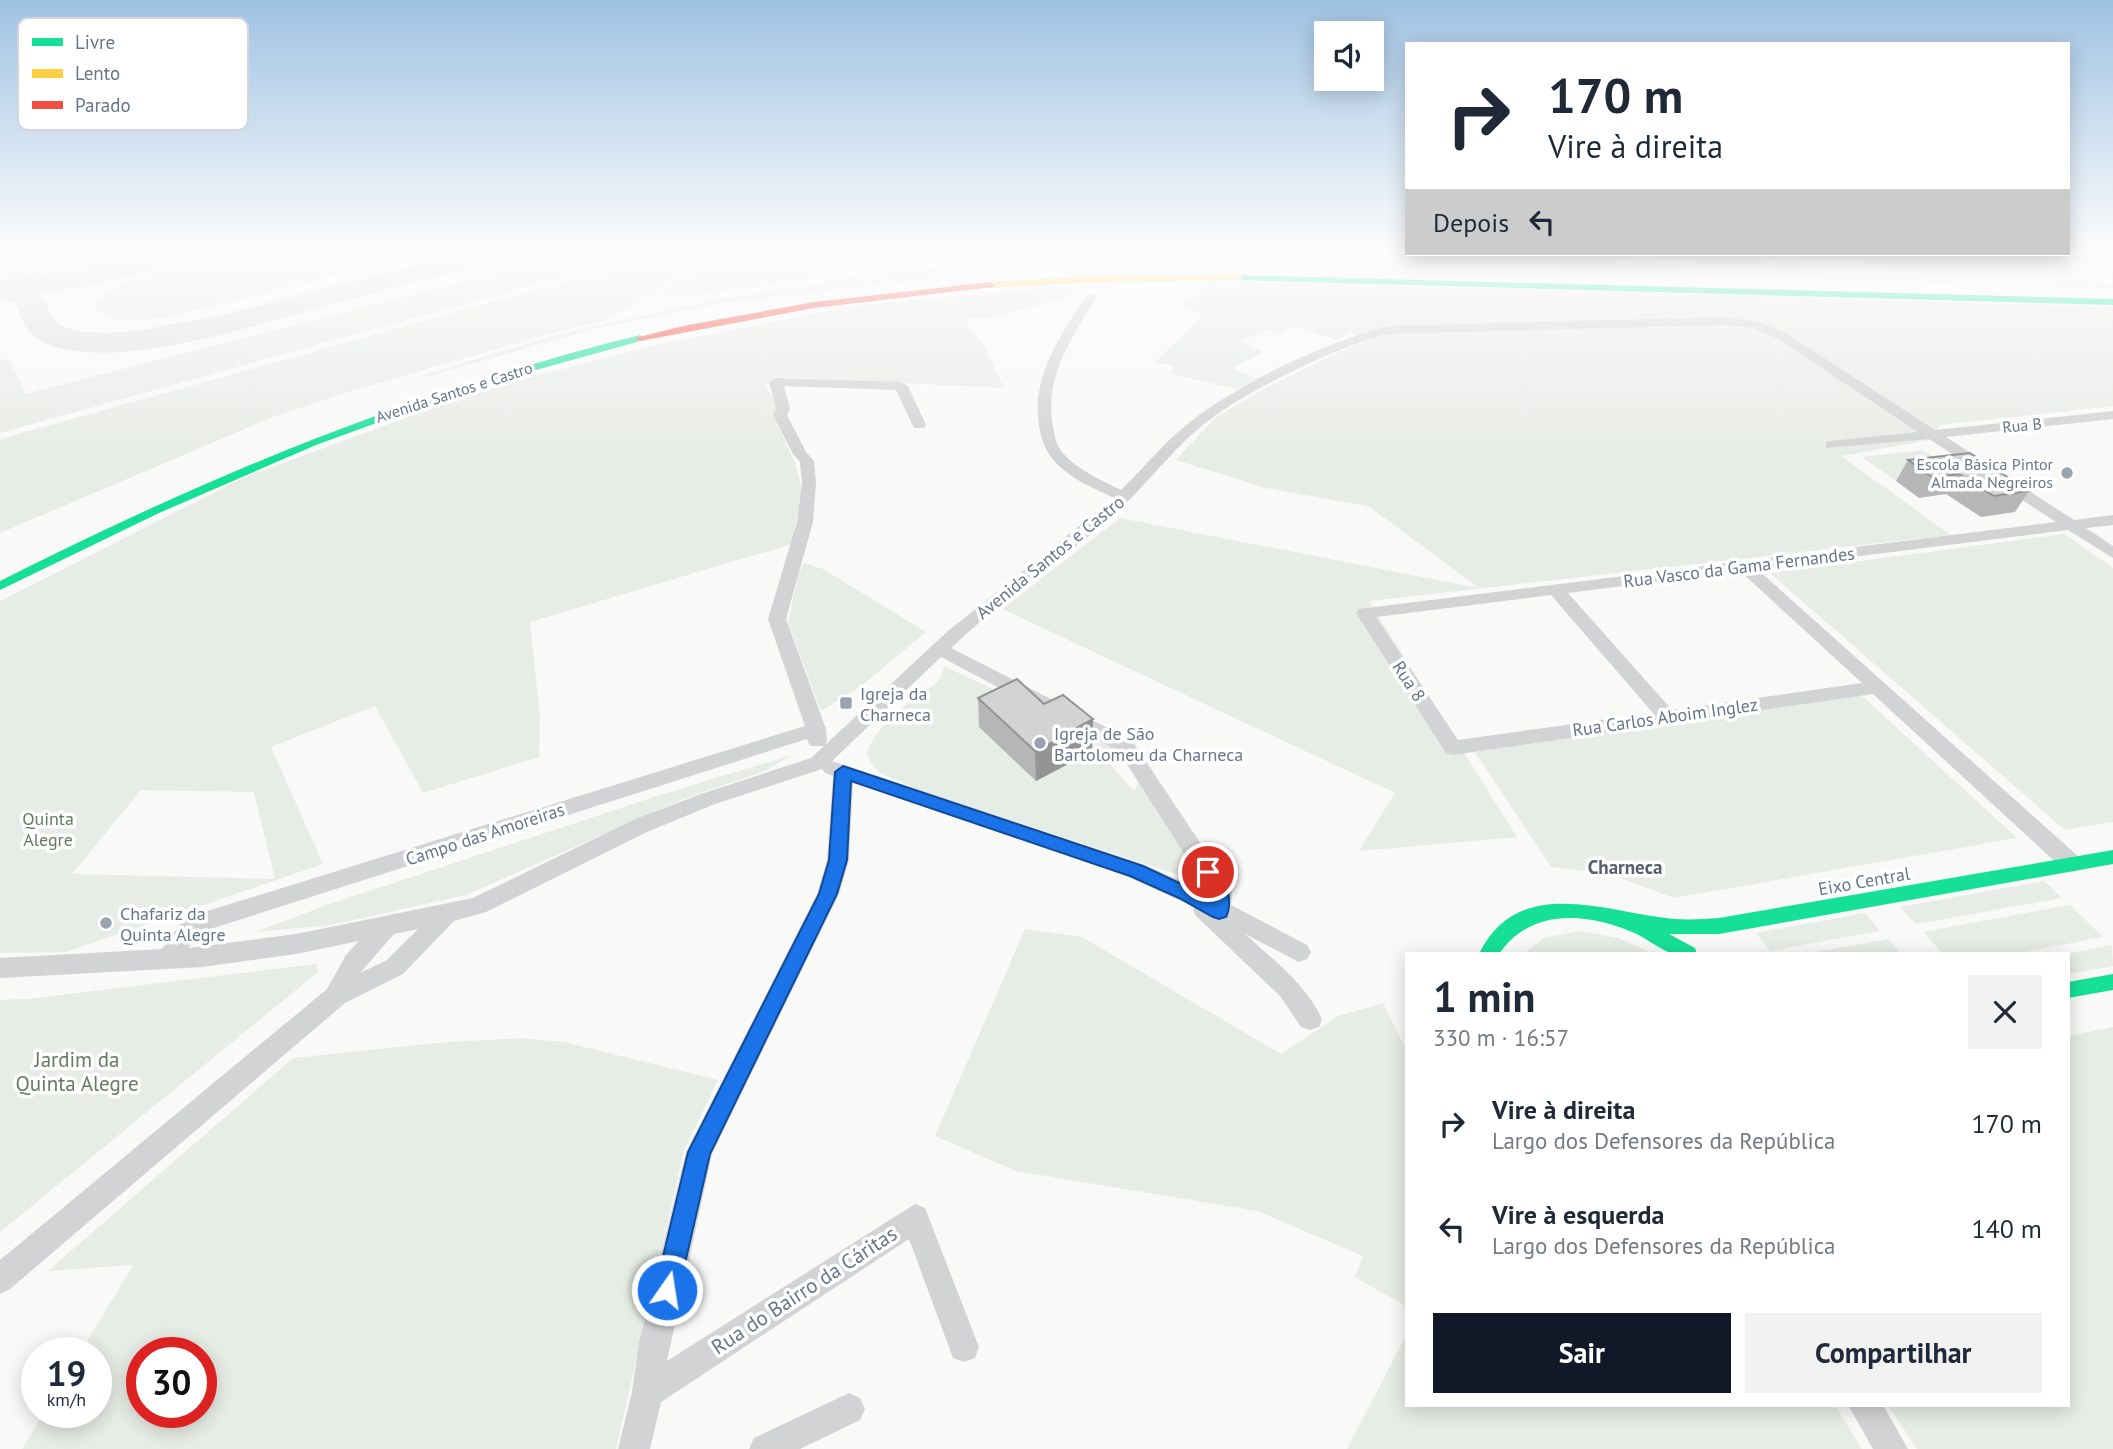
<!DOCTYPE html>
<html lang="pt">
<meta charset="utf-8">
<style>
:root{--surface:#fff;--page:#f2f2f3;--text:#1f2937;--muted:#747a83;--accent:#111827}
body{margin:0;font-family:"PT Sans",sans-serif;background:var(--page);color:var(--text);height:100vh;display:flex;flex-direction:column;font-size:26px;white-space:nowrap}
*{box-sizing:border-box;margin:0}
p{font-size:23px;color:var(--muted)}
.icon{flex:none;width:38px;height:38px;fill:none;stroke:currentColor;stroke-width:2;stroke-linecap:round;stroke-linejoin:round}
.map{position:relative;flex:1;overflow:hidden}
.details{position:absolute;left:1405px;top:952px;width:665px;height:455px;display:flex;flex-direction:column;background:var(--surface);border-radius:0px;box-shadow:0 4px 18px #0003}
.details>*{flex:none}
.banner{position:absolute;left:1405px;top:42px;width:665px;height:214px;border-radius:0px;box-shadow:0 4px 18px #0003;background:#fff;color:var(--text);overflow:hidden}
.fabs{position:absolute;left:1314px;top:21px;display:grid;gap:14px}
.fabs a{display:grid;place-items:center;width:70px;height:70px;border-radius:0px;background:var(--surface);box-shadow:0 4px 18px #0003;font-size:35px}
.speed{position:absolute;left:21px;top:1337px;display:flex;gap:14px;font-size:35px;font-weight:700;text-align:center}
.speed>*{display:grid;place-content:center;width:91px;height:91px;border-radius:50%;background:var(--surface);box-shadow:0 4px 18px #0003;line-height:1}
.speed small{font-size:18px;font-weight:400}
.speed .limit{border:10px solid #d22;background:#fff;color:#111}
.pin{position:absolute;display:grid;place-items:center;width:60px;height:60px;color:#fff;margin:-30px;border:4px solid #fff;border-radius:50%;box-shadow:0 2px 7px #0007}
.me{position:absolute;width:77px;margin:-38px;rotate:13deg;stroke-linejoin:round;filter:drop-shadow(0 0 5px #0008)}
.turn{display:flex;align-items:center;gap:24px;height:147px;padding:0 28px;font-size:32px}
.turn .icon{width:91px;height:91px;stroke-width:2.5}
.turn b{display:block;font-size:49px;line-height:60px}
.then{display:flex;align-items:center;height:66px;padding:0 28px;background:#0003;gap:14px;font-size:26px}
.round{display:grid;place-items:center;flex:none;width:74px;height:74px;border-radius:0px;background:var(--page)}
.summary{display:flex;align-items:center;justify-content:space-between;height:119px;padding:0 28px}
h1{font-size:42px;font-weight:700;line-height:52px}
.action{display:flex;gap:14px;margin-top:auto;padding:14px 28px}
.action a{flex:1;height:80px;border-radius:0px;background:var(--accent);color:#fff;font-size:28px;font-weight:700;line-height:80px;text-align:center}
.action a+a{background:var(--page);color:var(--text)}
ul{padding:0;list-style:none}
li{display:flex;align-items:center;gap:21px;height:105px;padding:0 28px}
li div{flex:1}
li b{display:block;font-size:26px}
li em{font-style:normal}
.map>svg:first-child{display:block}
</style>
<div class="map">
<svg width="2113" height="1449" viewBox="0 0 2113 1449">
<rect width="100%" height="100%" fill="#f9f9f8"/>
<path fill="#e8ece6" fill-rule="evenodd" d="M0,252H158L76,269L0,278Z
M248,252H432L163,318C141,320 112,326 95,309V303C126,270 205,262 248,252Z
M576,252H718L601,270L528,286L0,433V359L10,360L26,394Z
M754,252H1049L848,271L798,282L678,297L663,294L662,291L711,263Z
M1063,252L1582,254L1711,269L1766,272L1774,266L1763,254H1771L1783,263H1793L1827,276L2113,283V288L1361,265H1231L1019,272L932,279L716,304L598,328L429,376H421L562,333L716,300L876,274L1038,258Z
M2069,252H2113V279L1887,272L1842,254Z
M1627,254H1755L1764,262L1759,268L1715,266Z
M690,261L700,264L607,320L548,334L348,392L270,418L0,533V439L532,291L604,274Z
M1293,282L2113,307V406L1940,425L1930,440L1841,456L1951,535L1369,601L1517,837L1359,851L1395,793L1002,609L1120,518L1479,588L1368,506L1266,488L1176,460L1216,417L1262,390L1337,353L1366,341L1352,332L1337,340L1296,327L1278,334L1269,329L1241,341L1263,352L1232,368L1258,379L1236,389L1169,373L1175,366L1155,362L1203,315L1183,305L1212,283Z
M1067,286L1072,296L986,319L964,318L985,348L1004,388L779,377L764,385L772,395L777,408L776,421L795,463L802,490L792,544L530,622L540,717L539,757L423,793L375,706L271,747L323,864L66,952L0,953V601L245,477L438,406L527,378L660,344L860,305ZM141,790L254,792L275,879L72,874Z
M1923,450L1958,473L1896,481L1862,457Z
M2064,534L2113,568V822L2065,830L1770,573Z
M804,563L823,569L926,632L860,687L821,711L788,623L798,576Z
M944,666L997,691L1009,687L1113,748L1101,755L1134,791L1139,782L1201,879L1194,880L917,789L878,772L867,756C868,735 903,706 920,694C933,685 941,684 944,666Z
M1861,695L2017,838L1674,898L1609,874L1551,867L1475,752Z
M792,755L765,771L681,800L466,895L332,925L256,932L324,906L663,794Z
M2044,881L2062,898L1916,924L1900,907Z
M2070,905L2103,937L2014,954H1943L1923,932Z
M1865,913L1880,931L1770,951L1756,933Z
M1025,929L1082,937L1281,1054L1338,1016L1383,1003L1407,1051V1307L1355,1277L1363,1256L1257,1211L1016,1171L935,1136Z
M1579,931L1619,938L1653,954H1523L1544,938Z
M1888,939L1901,954H1806Z
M2112,945L2113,966L2069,974L2068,954H2065Z
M316,964L318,972L0,1232V1000L28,999Z
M2113,1027V1449H1917L1888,1405H2068L2069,1036Z
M522,1038L564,1042L718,1080L684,1150L616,1449H22L44,1412H96V1353H80L133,1265L48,1271L293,1058L447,1042ZM142,1353H201V1412H142Z
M1407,1333V1405H1835L1862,1449H1347Z"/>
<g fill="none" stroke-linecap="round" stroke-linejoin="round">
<path fill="#e0e1e1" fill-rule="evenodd" d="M162,252H216L212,258L202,260L77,288L41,293L54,320L59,325L77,331L105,333L142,330L221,315L468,252H517L513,258C453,273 392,288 332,304C264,322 99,379 36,338C25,331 20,314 15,302L0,299V280L77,270Z"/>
<path fill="#d2d3d4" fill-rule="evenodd" d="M1091,294L1097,297C1071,338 1044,377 1053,427C1055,436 1056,445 1062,452C1077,470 1101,480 1121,490C1144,468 1165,441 1190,422C1240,383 1326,342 1387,326L1726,317L1758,322L1786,333L1935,430L2113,411V419L1946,437L2074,520L2113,515V525L2086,528L2113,546V558L2068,530L1757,569L2080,858L2083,864L2080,870L2072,872L2064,870L1873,694L1453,755L1446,753L1356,613L1359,609L2056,522L1929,439L1826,448V442L1831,441L1918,432L1778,339L1752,328L1726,325L1387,334C1336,347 1238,394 1198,429C1168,455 1144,487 1116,513C1063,560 1002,599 951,648L1123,736L1135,745L1229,886L1232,892L1231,905L1307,945L1311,952L1307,959L1299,962L1245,934C1273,960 1306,984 1322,1019L1319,1027L1310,1030L1301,1027L1280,996L1196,916L1193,910L1194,907L1129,877L853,782L849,860L839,894L712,1154L667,1361L915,1204L925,1208L979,1347L975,1358L964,1362L953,1358L909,1239L661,1402L650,1449H618L632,1392L639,1343L686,1152L817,894L827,860L833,776L825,773L822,769L715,804L647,832L486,912L454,921L403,974L345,1003L10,1289L0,1294V1260L327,989L346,955L359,941L296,954L202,967L0,978V958L162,949L185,918L805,726L768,619L797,522L802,483L800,462L793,454L773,415L776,409L769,382L776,378L901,382L908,386L926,425L924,428H914L896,390L784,386L790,409L787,415L806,452L814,461L816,483L813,522L786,619L826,729L827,741L824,746H810L807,739L201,932L188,948L296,934L473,898L633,820L701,794L811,758L948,631L1114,498C1094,488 1073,480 1058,465C1046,453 1042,442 1039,426C1031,377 1060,337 1085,297ZM1740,571L1862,683L1672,710L1568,593ZM1551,595L1653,713L1458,740L1376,617ZM941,657L1109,746L1121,755L1210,894L1145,865L832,761ZM418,929L387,960L360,973L394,934Z
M849,1393L860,1398L865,1409L860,1420L800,1449H749L754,1438Z
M1848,1405H1883L1908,1449H1873Z"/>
<path fill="#16e098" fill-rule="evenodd" d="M1239,275L2113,299V305L1236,280V276Z
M640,335L645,338L644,340L478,386L316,445L159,513L0,590V581C210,475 411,392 640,335Z
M2113,850V864L1719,934H1669L1695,948L1697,954C1689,954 1678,956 1670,953C1659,948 1648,940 1637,934C1590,913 1532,906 1499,954H1479C1519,872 1609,914 1675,919C1690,920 1705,919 1719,918Z
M2113,974V990L2068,998V982Z"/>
<path fill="#ffcf43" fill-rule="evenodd" d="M1239,275L1242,276V280L1092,282L990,288L985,285L990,282L1092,276Z"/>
<path fill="#f24e42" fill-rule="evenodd" d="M990,282L995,285L993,287L814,308L640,341L635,338L683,326L814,302Z"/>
</g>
<path fill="#b5b6b6" d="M1908,460L2029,491L2015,512L1981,517L1946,494L1919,498L1896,481Z
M978,698L1044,704L1093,719L1092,749L1072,759V762L1036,781L979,727Z"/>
<path fill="#939494" d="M1093,719L1092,749L1072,759V762L1036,781L1035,751Z"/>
<path fill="#d2d4d4" stroke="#939494" stroke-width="2" d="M1970,453L2029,491L1994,496L1959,474L1932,477L1908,460Z
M1017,679L1044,704L1063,695L1093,719L1071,731L1073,732L1035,751L978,698Z"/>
<linearGradient id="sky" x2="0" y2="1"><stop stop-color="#9fc2e3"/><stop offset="0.55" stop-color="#fcfcfc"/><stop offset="1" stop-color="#fcfcfc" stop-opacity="0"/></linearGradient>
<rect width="2113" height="455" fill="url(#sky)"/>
<path fill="#1a73e8" stroke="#114b97" stroke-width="2" d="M843,766L1143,866L1211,898L1212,893L1199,872L1201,867C1224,859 1235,900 1226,917L1219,919L1213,917L1179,898L1130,876L851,781L847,860L837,894L710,1154L679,1290L675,1298L667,1302L658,1298L655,1290L688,1152L819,894L829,860L835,772Z"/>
<g fill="#9aa4b0" stroke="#fff" stroke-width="2.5">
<circle cx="2067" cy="473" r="7"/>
<rect x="839" y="696" width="14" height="14" rx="3.5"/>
<circle cx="1040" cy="743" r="7"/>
<circle cx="106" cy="923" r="7"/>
</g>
<g text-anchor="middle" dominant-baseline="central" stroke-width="7" stroke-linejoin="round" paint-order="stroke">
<g font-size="16" fill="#67768a" stroke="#fff">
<text transform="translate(454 392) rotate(-18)">Avenida Santos e Castro</text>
<text transform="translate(2022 425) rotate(-6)">Rua B</text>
</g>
<g font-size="16" fill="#67768a" stroke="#fff" text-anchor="end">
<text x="2053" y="464">Escola Básica Pintor<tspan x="2053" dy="18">Almada Negreiros</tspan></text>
</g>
<g font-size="18" fill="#67768a" stroke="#fff">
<text transform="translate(1050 557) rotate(-39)">Avenida Santos e Castro</text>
<text transform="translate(1739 567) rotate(-7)">Rua Vasco da Gama Fernandes</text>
<text transform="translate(1409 681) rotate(57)">Rua 8</text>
<text transform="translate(1665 717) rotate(-8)">Rua Carlos Aboim Inglez</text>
<text transform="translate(485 834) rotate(-18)">Campo das Amoreiras</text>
<text transform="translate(1864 881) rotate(-10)">Eixo Central</text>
</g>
<g font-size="18" fill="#67768a" stroke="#fff" text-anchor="start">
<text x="860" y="693">Igreja da<tspan x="860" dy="21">Charneca</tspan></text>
<text x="1054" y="733">Igreja de São<tspan x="1054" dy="21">Bartolomeu da Charneca</tspan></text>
<text x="120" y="913">Chafariz da<tspan x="120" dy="21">Quinta Alegre</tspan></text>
</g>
<g font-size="18" fill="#647b62" stroke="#fff">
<text x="48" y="818">Quinta<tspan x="48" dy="21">Alegre</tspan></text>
</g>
<g font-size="19" font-weight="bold" fill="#55606e" stroke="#fff">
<text x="1625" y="867">Charneca</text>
</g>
<g font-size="21" fill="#647b62" stroke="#fff">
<text x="77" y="1059">Jardim da<tspan x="77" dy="24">Quinta Alegre</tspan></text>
</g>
<g font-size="21" fill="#67768a" stroke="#fff">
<text transform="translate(804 1290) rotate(-33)">Rua do Bairro da Cáritas</text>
</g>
</g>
<rect x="18" y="18" width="230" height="112" rx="10" fill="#fff" stroke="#d1d6dc" stroke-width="2"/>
<rect x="32" y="38" width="31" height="8" fill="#16e098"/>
<rect x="32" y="69" width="31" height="9" fill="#ffcf43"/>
<rect x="32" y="101" width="31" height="8" fill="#f24e42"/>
<g font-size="19" fill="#67768a">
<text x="75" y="49">Livre</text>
<text x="75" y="80">Lento</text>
<text x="75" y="112">Parado</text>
</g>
</svg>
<div class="fabs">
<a><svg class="icon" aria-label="sound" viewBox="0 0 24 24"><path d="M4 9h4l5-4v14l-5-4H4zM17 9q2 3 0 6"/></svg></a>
</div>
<div class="speed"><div>19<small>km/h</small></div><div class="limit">30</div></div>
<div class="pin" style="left:1208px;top:872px;background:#d93025"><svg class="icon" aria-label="arrive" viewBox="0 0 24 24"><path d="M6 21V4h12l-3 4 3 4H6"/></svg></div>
<svg class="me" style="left:667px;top:1290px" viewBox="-20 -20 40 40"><circle r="17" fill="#1a73e8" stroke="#fff" stroke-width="3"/><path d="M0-11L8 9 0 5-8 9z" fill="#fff"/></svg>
<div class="banner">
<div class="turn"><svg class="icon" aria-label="right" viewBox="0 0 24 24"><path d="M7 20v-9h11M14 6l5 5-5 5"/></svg><div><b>170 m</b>Vire à direita</div></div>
<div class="then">Depois<svg class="icon" aria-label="left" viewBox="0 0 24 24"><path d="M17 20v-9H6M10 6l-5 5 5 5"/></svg></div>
</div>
<section class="details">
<div class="summary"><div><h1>1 min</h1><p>330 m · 16:57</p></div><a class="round"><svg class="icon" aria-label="close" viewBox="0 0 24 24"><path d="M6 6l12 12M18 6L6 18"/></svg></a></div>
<ul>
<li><svg class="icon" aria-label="right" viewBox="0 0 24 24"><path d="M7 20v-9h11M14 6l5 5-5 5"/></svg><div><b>Vire à direita</b><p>Largo dos Defensores da República</p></div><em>170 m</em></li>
<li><svg class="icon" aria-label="left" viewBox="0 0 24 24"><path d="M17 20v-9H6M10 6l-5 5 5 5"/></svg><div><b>Vire à esquerda</b><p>Largo dos Defensores da República</p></div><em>140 m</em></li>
</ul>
<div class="action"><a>Sair</a><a>Compartilhar</a></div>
</section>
</div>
